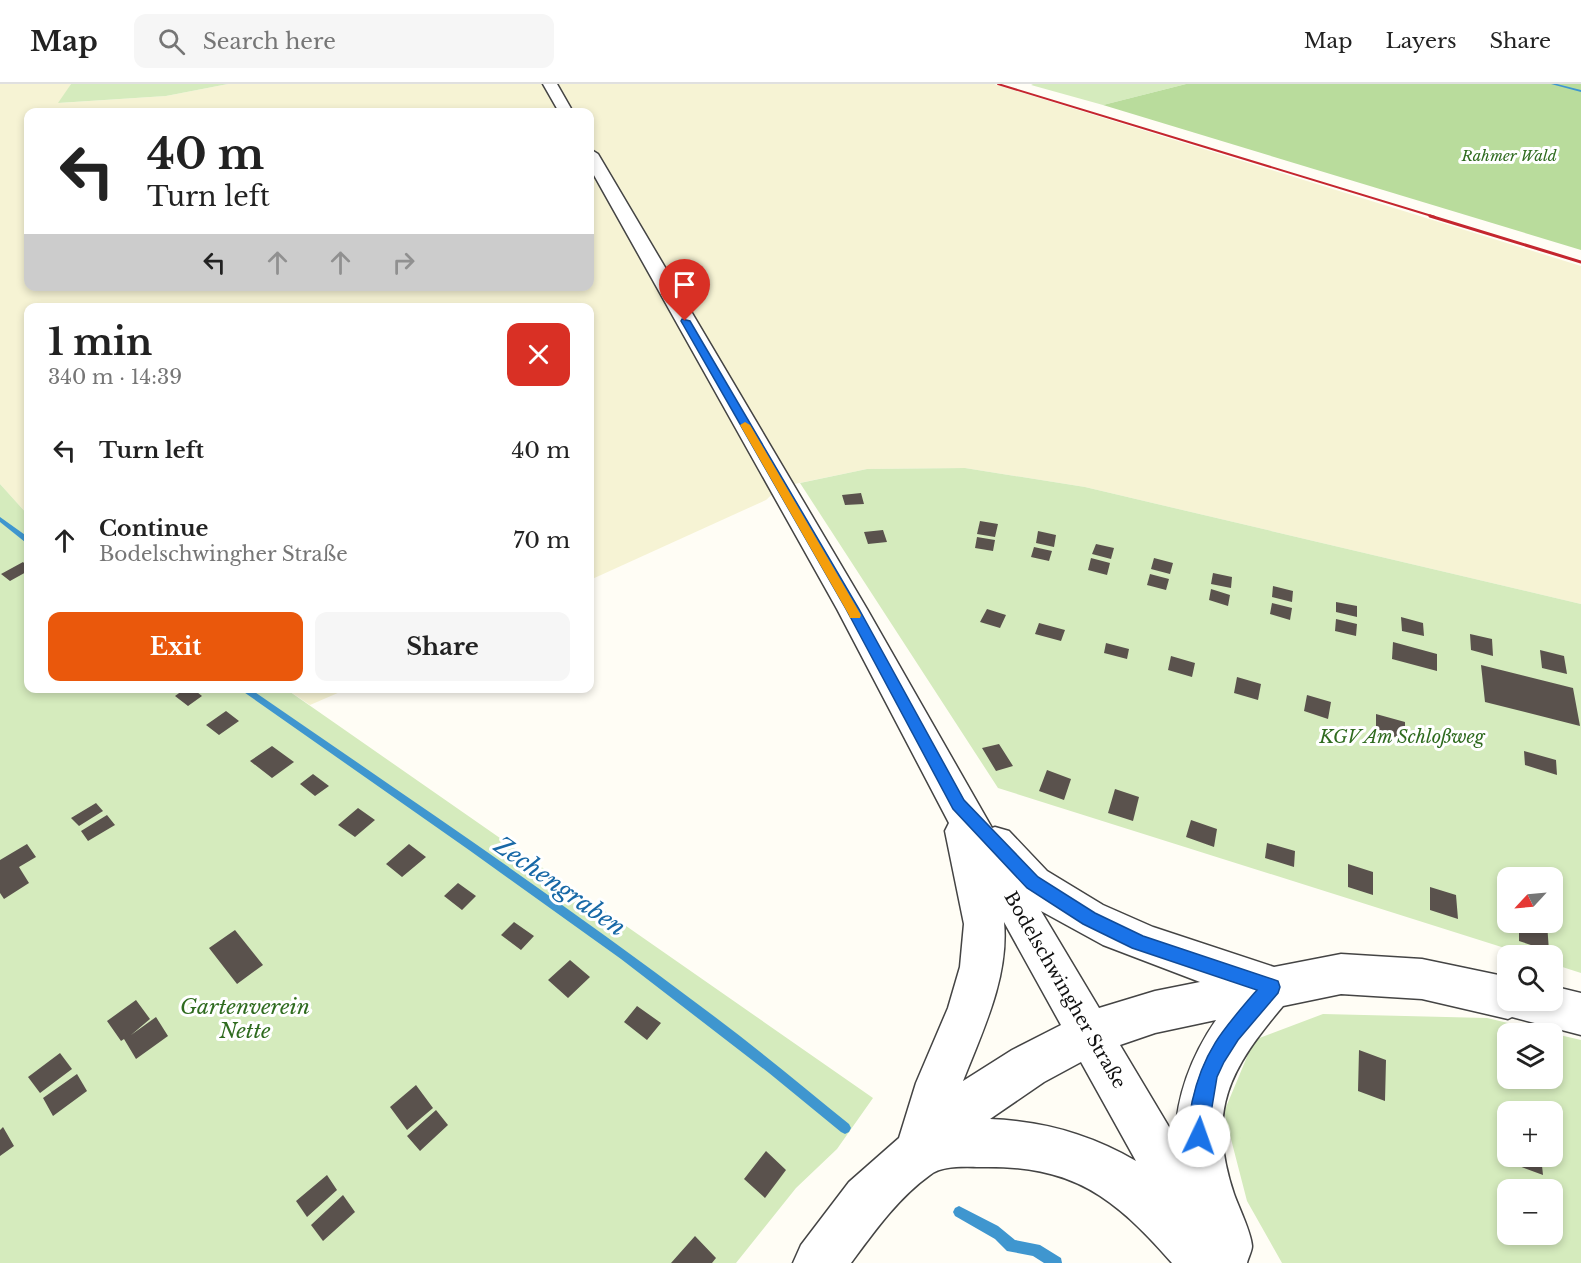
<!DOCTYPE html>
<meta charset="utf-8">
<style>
:root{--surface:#fff;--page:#f6f6f6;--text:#222;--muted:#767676;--line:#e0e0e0;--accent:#ea580c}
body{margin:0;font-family:"Libre Baskerville",serif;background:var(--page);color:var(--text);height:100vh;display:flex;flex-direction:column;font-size:22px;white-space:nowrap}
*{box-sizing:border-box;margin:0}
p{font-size:20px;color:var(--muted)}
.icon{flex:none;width:33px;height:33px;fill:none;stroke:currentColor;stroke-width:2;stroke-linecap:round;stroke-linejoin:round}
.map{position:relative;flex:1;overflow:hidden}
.sheet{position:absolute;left:24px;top:219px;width:570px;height:390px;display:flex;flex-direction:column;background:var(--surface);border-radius:12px;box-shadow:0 3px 9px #0003}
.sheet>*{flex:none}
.hud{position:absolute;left:24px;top:24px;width:570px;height:183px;border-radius:12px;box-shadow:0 3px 9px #0003;background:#fff;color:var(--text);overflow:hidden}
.needle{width:39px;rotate:244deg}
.controls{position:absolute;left:1497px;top:783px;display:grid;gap:12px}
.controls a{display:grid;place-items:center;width:66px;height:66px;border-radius:12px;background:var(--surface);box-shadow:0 3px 9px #0003;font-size:30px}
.pin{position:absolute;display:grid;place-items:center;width:51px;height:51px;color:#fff;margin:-62px -26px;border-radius:50% 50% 50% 0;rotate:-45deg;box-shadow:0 0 6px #0007}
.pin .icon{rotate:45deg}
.me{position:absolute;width:66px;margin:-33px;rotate:3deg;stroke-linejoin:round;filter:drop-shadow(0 0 4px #0008)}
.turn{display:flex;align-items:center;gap:21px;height:126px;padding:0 24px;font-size:27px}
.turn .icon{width:78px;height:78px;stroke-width:2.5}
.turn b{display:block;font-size:42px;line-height:51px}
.lanes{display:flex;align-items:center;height:57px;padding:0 24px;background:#0003;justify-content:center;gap:30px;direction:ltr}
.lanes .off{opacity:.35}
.round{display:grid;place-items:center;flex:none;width:63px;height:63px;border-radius:12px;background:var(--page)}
.overview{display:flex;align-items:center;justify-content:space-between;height:102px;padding:0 24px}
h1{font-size:36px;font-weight:700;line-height:45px}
.action{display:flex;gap:12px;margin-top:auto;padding:12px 24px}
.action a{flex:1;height:69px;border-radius:12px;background:var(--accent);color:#fff;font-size:24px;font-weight:700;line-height:69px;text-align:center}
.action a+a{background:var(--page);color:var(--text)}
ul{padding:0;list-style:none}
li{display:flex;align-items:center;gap:18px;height:90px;padding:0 24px}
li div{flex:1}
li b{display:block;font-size:22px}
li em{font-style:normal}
header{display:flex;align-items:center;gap:36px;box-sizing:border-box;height:84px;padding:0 30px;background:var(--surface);border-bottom:2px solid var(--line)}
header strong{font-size:28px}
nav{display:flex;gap:33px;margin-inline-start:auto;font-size:21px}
.search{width:420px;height:54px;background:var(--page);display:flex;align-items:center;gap:15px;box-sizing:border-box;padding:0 21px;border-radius:12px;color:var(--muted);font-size:22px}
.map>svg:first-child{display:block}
</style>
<header>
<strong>Map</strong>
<div class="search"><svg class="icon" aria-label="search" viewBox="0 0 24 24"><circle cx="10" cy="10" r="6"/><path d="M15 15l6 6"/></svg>Search here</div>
<nav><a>Map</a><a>Layers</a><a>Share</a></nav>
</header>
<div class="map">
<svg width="1581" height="1179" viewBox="0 0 1581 1179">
<rect width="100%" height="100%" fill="#fffdf5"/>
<path fill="#f6f3d4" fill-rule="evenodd" d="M0,0H71L59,19L166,12L228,0H994L1581,182V520L1085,403L965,384L867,385L780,403L766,416L590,496V224H28V431L0,400ZM28,28H590V202H28Z
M286,605H347L310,621Z"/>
<path fill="#d5ebbd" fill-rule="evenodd" d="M71,0H228L166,12L58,19Z
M1033,0H1186L1103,21L1031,1Z
M965,384L1085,403L1581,520V889L1553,880L1552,872L1527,871L998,704L800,399L867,385ZM1508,794H1552V838H1508Z
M0,400L28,431V604L286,605L873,1014L837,1065L796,1104L736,1179H0Z
M1323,930L1487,934L1581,956V1179H1282L1247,1117L1224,1028L1254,956ZM1508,950H1552V994H1508ZM1508,1028H1552V1072H1508ZM1508,1106H1552V1150H1508Z"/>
<path fill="#b9dc9c" d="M1186,0H1581V166L1103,21Z"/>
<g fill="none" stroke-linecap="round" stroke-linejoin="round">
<path fill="#3f96cf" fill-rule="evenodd" d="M1551,0H1557L1581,6V8Z
M0,433L28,453V458H25L0,438Z
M238,604H249C401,709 555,812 703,924C753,961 801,1001 849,1040L851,1044L849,1048L845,1050L841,1048L769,989L621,875L469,766Z
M959,1122L998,1142L1015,1156L1040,1161L1061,1174L1062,1179H1044L1033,1172L1007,1167L995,1155L955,1132L953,1128L955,1124Z"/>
</g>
<path fill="#5a524d" d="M861,409L864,420L845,421L842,411Z
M980,437L998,440L995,453L977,450Z
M883,446L887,458L868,460L864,448Z
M1038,447L1056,451L1054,463L1036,459Z
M977,453L995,456L993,467L975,464Z
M1096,460L1114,464L1111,475L1092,470Z
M1034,463L1052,467L1049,477L1031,473Z
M1091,474L1110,479L1107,491L1088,486Z
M1154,474L1173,479L1170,490L1151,485Z
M23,478L28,483V487L10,497L1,490Z
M1213,489L1232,493L1231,504L1211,500Z
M1150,490L1169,495L1166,506L1147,501Z
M1273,502L1293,507L1292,518L1272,513Z
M1211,505L1230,511L1228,522L1209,516Z
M1336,518L1357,522V533L1336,528Z
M1272,519L1292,524L1290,536L1270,530Z
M987,525L1006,531L1000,544L980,538Z
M1401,533L1423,539L1424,552L1402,547Z
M1336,535L1357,540L1356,552L1335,547Z
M1039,539L1065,546L1061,557L1035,550Z
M1470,550L1492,555L1493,572L1471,566Z
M1393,558L1437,570V587L1392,575Z
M1106,559L1129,565L1127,575L1104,569Z
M1540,566L1564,572L1567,590L1542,584Z
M1171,572L1195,579L1192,593L1168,586Z
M1481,581L1573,604L1580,642L1485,618Z
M1237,593L1261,600L1258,616L1234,609Z
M186,604H192L202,612L188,622L175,612Z
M1307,611L1331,618L1328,635L1304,627Z
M226,627L239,637L219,651L206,641Z
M1376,630L1405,638V656L1376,647Z
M999,660L1013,682L996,687L982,664Z
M272,662L294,678L272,694L250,677Z
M1524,667L1556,676L1557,691L1525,681Z
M1047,686L1071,695L1064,716L1039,707Z
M313,690L329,702L315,712L300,700Z
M1115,705L1139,713L1133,737L1108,729Z
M96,719L103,727L79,742L71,734Z
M358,724L375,736L355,753L338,741Z
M107,731L115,741L88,757L81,747Z
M1191,736L1217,745L1214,763L1186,753Z
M1267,759L1295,767L1294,783L1265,774Z
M27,760L36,773L19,783L29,799L4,815L0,809V776Z
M409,760L426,773L402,793L386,780Z
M1348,780L1373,788V811L1348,803Z
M458,799L476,812L462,826L444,812Z
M1430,803L1456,811L1458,835L1430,826Z
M514,838L534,852L521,866L501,851Z
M1519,838L1547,839L1549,867L1519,857Z
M235,846L263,881L237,900L209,864Z
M570,876L590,893L568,914L548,896Z
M136,916L150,935L131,951L156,933L168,952L136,975L124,955L121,957L107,937Z
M637,922L661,939L647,956L624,938Z
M1359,966L1386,976L1385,1017L1358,1007Z
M60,969L72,985L40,1009L28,993Z
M77,990L87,1007L53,1032L43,1014Z
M416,1001L433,1024L407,1046L390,1023Z
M436,1026L448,1041L420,1067L407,1052Z
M3,1043L14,1062L0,1072V1046Z
M766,1067L786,1086L765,1114L744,1095Z
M1518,1072H1541L1543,1091L1519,1082Z
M327,1091L337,1106L307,1133L296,1117Z
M343,1111L355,1128L323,1157L311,1141Z
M695,1152L716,1174L712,1179H671Z"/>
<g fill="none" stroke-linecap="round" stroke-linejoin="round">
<defs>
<path id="tertiary" d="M543,0H557L573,28H559Z
M590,65L598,70L867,525L992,744L995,743L1009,747L1047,787L1103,821L1153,843L1274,883L1341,870L1422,875L1508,893V916H1552V902L1581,909V951L1512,933L1508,935L1422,915L1341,910L1283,922C1230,985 1206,1026 1234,1110C1239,1124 1251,1148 1252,1162C1252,1167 1248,1174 1247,1179H1172C1113,1112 1073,1081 980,1083C965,1083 943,1081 930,1091C898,1114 874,1148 851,1179H793L801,1161L849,1098L899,1054L916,999L948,924L960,883L964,840L945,747L949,739L837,525L590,84ZM1041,827L1103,861L1200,898L1155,907L1099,924ZM1004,838L1061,941L1012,966L963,997C983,946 1009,893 1004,838ZM1216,936C1192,971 1177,1010 1175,1053L1120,961L1155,949ZM1081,978L1136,1077C1090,1050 1043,1037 990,1035L1044,998Z"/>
</defs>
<use href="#tertiary" stroke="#444" stroke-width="3"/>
<use href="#tertiary" fill="#fff" fill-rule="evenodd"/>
<path stroke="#c4262e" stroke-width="2" d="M998,0L1435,133"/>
<path stroke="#c4262e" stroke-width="3" d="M1430,132L1581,178"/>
</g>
<path fill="#1a73e8" stroke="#114b97" stroke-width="1.5" d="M682,235L690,237L859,525L964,716L1038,793L1095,829L1143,852L1278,897L1280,903L1278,909L1238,956L1224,978L1217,993L1206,1059L1199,1062L1192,1059C1187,1046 1190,1031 1192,1018C1203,967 1224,944 1257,906L1132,864L1083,840L1027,804L953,725L846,525L681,237Z"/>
<path fill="#f59e0b" d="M745,338L750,341L861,531L860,534H850L849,531L740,341Z"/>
<g text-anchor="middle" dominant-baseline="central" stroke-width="6" stroke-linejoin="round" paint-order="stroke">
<g font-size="15" font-style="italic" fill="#2f6b1f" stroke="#fff">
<text x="1509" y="71">Rahmer Wald</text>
</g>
<g font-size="18" font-style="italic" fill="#2f6b1f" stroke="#fff">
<text x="1402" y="653">KGV Am Schloßweg</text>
</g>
<g font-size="18" fill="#111" stroke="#fff">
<text transform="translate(1065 906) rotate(60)">Bodelschwingher Straße</text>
</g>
<g font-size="21" font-style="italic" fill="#2f6b1f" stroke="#fff">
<text x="245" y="923">Gartenverein<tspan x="245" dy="24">Nette</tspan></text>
</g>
<g font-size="24" font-style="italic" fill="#1768a6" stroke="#fff">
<text transform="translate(560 802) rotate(35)">Zechengraben</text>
</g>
</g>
</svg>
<div class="controls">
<a><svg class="needle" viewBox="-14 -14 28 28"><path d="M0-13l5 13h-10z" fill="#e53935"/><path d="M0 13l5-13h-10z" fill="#767676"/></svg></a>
<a><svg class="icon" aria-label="search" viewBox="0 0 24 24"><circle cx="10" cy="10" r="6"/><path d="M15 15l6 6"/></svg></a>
<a><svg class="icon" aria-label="layers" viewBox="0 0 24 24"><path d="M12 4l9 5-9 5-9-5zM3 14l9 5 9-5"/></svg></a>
<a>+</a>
<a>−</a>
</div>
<div class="pin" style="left:685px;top:237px;background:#d93025"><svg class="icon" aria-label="arrive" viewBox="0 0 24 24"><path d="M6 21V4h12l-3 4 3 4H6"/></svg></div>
<svg class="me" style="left:1199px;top:1052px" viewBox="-20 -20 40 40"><circle r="19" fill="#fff"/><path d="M0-13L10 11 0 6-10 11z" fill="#1a73e8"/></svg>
<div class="hud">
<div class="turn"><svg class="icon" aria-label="left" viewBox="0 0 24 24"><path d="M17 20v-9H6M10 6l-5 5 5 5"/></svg><div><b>40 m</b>Turn left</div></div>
<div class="lanes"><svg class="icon" aria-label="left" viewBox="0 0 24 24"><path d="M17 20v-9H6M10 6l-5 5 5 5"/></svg><svg class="icon off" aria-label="ahead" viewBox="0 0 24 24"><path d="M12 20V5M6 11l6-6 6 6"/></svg><svg class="icon off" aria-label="ahead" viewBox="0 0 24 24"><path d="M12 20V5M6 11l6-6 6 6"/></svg><svg class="icon off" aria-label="right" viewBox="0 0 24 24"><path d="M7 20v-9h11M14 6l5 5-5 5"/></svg></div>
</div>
<section class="sheet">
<div class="overview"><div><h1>1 min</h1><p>340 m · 14:39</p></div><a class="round" style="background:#d93025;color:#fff"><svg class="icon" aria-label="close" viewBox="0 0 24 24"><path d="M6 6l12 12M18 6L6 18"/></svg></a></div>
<ul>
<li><svg class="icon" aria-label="left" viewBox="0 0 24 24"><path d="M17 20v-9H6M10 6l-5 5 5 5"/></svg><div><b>Turn left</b></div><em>40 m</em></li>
<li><svg class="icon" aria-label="ahead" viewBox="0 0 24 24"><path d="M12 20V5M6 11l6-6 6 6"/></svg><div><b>Continue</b><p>Bodelschwingher Straße</p></div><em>70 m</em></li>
</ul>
<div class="action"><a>Exit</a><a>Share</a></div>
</section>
</div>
